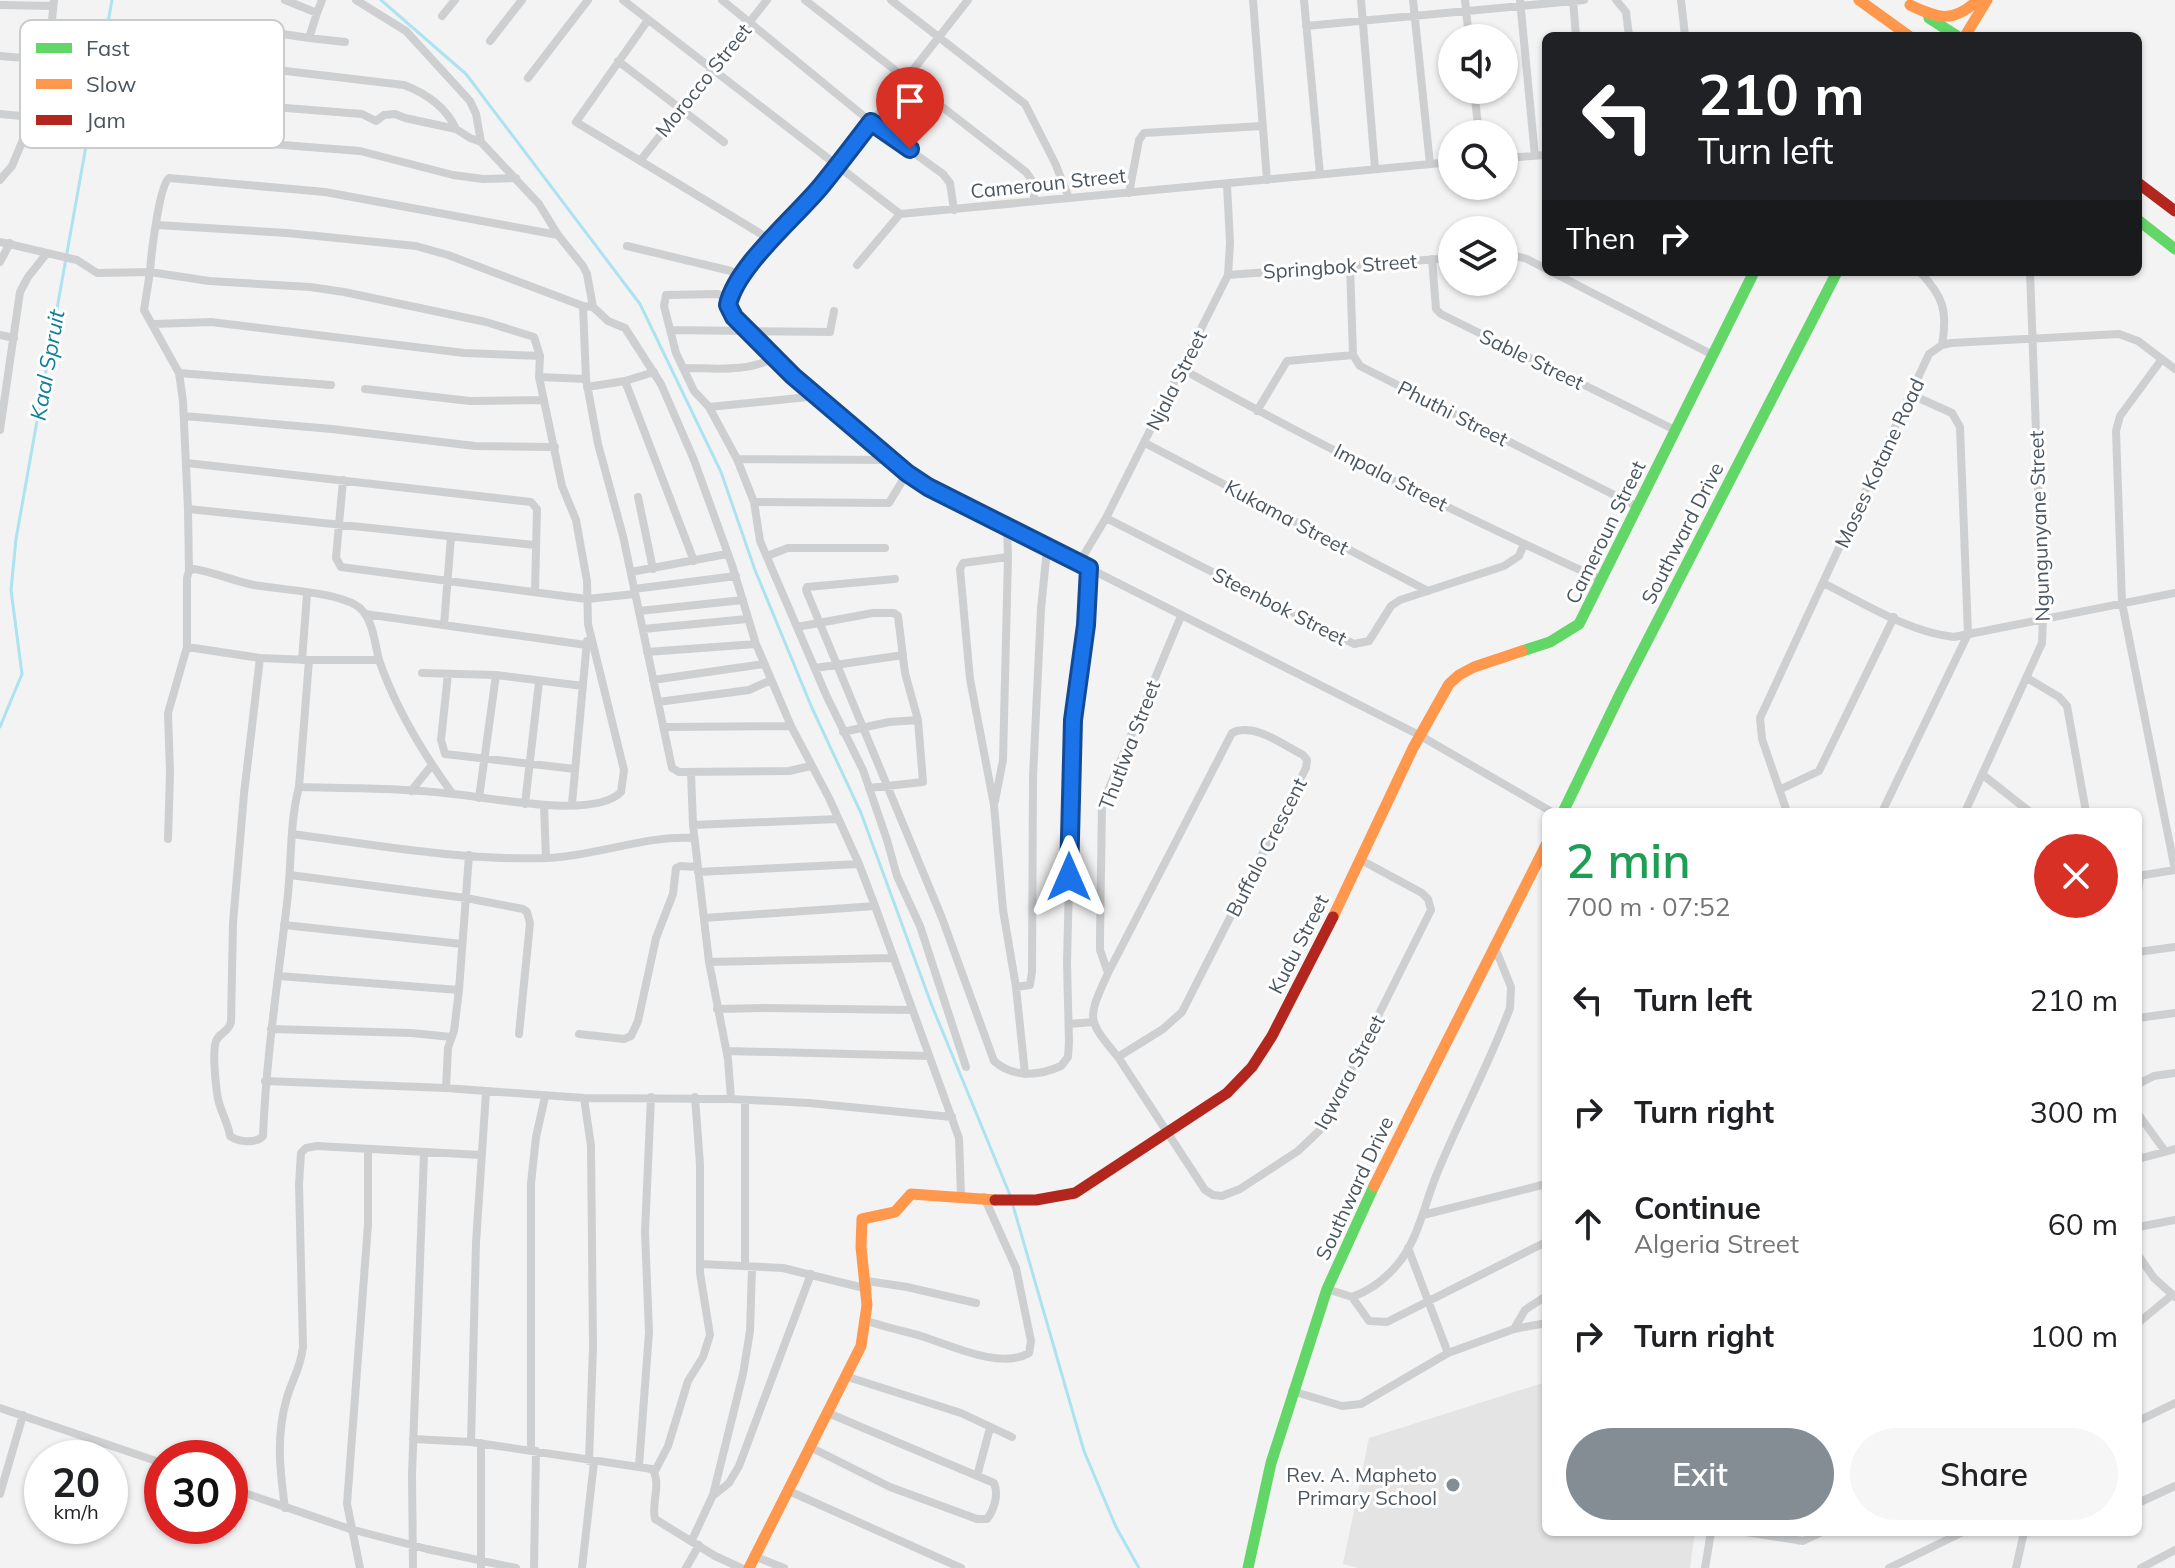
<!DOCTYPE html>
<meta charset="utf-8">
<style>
:root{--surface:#fff;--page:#f6f6f6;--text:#202124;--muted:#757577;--accent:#848d93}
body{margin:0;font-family:Mulish,sans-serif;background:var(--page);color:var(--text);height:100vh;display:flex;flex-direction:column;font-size:30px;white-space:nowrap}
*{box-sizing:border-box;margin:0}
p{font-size:26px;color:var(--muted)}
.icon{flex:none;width:44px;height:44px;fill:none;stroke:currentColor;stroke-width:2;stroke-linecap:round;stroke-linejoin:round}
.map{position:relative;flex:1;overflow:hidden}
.side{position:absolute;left:1542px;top:808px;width:600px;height:728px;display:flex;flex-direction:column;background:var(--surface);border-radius:12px;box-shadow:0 2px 6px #0004}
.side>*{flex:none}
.guide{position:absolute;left:1542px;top:32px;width:600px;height:244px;border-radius:12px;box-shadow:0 2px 6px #0004;background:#202124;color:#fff;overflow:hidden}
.tools{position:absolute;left:1438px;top:24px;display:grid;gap:16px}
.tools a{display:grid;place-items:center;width:80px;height:80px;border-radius:50%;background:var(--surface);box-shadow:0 2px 6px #0004;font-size:40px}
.speed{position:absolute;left:24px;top:1440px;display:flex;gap:16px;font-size:40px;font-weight:700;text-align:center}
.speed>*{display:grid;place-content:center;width:104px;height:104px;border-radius:50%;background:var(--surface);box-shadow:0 2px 6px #0004;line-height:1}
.speed small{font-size:20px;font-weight:400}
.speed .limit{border:12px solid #d22;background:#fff;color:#111}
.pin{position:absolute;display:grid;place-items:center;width:68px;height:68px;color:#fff;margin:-82px -34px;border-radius:50% 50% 50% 0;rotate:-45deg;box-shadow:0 0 8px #0007}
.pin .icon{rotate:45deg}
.me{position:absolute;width:88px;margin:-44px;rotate:0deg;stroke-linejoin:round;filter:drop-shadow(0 0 6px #0008)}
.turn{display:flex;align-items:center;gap:28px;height:168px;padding:0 24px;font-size:36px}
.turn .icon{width:104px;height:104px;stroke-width:2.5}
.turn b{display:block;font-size:56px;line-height:68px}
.then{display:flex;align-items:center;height:76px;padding:0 24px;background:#0003;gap:16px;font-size:30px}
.round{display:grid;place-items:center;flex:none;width:84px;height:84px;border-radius:42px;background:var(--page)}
.head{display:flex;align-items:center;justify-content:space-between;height:136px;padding:0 24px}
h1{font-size:48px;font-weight:600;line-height:60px;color:#1e9e55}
.primary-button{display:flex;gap:16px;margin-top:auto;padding:16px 24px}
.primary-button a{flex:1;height:92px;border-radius:48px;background:var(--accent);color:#fff;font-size:32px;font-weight:600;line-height:92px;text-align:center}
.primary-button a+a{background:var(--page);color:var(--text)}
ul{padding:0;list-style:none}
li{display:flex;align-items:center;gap:24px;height:112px;padding:0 24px}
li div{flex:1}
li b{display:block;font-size:30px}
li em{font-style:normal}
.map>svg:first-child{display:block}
</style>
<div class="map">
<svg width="2175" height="1568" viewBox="0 0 2175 1568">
<rect width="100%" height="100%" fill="#f3f3f3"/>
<path fill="#e5e4e5" d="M1546,1382V1532H1695L1690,1568H1358L1343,1564L1369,1438Z"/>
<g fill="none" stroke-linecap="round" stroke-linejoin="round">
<path stroke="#ade3f0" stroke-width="3" d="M381,0L466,74L640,304L721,472L755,570L812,708L861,813L932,1006L1010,1195
M0,727L22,674L11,590L16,539L112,0
M1012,1202L1084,1451L1116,1527L1139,1568"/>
<path stroke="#cdcfd1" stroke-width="8" d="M285,0L317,13L322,0
M356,0L406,31L470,101L476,114L481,142L539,204L558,235L583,266L587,274L593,307L608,321L625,328L661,384L694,460L732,565L756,644L791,726L829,798L859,864L875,906L959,1138L961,1196
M623,0L900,214L1452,162
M722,0L871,122L943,174L950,183L954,210
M805,0L1026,172L1033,182L1034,201
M891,0L1025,104L1055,163L1069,198
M1253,0L1267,180
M1304,0L1320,174
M1361,0L1375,168
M1413,0L1430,164
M1465,0L1469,38
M1520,0L1535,156
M1573,0L1576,36
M1616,0L1626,12L1629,36
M1681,0L1685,36
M0,5L53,6
M442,16L455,0
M648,20L576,122L771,240
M217,24L309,38L317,13
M1306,26L1584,0
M309,38L345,42
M490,41L522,0
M0,56L48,60
M176,58L404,85C425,93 446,107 456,129
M618,61L724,142
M528,78L588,0
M1474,90L1479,134
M184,100L362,114L376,121L384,115L395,114L405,118L456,129L470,138L481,142
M0,114L32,117
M207,139L360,151L453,175L483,179L516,178
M1504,158L1546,155
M640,161L767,0
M0,180L12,166L42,94L46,80L54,0
M1129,193L1139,140L1144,133L1262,126
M157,225L287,233L416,246L448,255L583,306L593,307
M558,235L325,192L169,178C159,186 151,256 150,272L209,281L310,287L344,292L486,322L534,337L540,356L539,377L586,379L598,444L623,536L672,768L679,772L789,771L811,766
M0,242L77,260L97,273L150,272L144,310L179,373L183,401L188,509L535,545
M627,246L731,271L740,279
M1504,253L1527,259L1546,269
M1432,259L1436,309L1441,314L1675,430
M0,262L10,243
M857,265L900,214
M1350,265L1353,355L1360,366L1638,507
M1552,272L1713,355
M1920,272C1943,296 1948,311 1942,345
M1228,275L1452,258
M729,300L718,294L666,295L664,306L676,353L694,391L709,407L737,459L754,502L760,541L827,697L863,770L887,840L897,876L920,926L966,1067
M583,306L586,379
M154,324L211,322L464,353L540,356
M672,330L830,332L834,311
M0,335L14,338
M2162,359L2120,416L2116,431L2122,603L2175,870
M683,368C713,368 749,373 775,357
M1182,369C1319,445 1460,515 1602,580
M654,372L625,381L694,561
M179,373L331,385
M587,387L625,381
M365,389L470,401L543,400
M818,396L793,376L734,317L728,305L729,300L740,279L776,234L821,187L968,0
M709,407L818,396L890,460L928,487L1419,735L1552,812
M1257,411L1287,361L1353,355
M184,416L332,429L475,446L555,447
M0,430L20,292L28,277L47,253
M1145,443L1428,591
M737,459L890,460
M187,463L531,502L537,509L535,592
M343,480L336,558L341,567L587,599L635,594
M638,497L653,569
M754,502L889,503L907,473
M188,509L189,571
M1106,518L1354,644L1369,641L1391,606L1400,600L1504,566L1519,556L1524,544
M1007,528L1008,557L963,563L960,569L970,679L994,805L1003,910L1016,987L1025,1074
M767,556L788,548H885
M1079,563L1106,518L1228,275L1230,243L1227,184
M631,572L727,554
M895,579L807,587L806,590L942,918L994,1061C1013,1078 1039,1076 1061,1066L1068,1057L1069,1042L1067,963L1073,720L1086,625L1089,568
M1823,583C1864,603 1908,632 1954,637L2175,593
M634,589L736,576
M639,611L743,600
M365,614L586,645
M444,625L451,537
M797,627L873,613H894L898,616L905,673L918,720L889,722L843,732
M643,629L747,619
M187,647V578L189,571L194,569C214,572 233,581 254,585C281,590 343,592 361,609C373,621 375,644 379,660
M647,652L756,644
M260,658L244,794L233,923L231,1022C229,1032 220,1032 216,1041C212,1052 216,1088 218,1099C221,1112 228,1123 230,1136C238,1142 256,1144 263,1136C266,1058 278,981 287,903C292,864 289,825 299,787
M302,660L307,594
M309,660H379C396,709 422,752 452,793
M815,668L903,655
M422,673L496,675L583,686
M448,674L441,740L445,754L575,769
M2027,678L2059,697L2067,706L2086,812
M653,680L764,664
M658,702L749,690L771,680
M664,727L791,726
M691,772L693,825
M1983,775L2030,812
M869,788L923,782L918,720
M1781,789L1819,771L1894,617
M411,791L432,765
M479,798L496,675
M995,801L1003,760L1008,557
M525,804L539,682
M572,804L587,641
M544,806L546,858
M1787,812L1762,739L1760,718L1929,354L1942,345L1951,343L2119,334L2138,341L2175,369
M1882,812L1968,634L1960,427L1952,413L1912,395
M1965,812L2042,643L2043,618L2030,272
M292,834C376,845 464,861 548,858C597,856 645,835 694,838
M168,839L170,773L168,713L187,647L260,658L309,660L299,787C350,788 402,788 453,794C489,797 594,820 621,792L624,770L588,624L587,581L576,520L562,486L539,377
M698,872L859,864
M290,875L466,898L523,909L527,912L530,923L519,1034
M2138,876L2175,870
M2138,891L2140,876
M704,918L875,906
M284,925L462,944
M2138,952L2175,947
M709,962L893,958
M1108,973L1100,950V938L1102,805L1181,616
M279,976L459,990
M1016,987L1030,985L1032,972L1033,777L1041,609L1047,549
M717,1009L764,1008L912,1010
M2138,1018L2175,1013
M1069,1024L1093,1022
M271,1029L411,1033L452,1037
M579,1034L624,1039L631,1036L638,1021L656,938L673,894L676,868L680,866L697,867
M727,1051L929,1056
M1118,1057L1163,1029L1182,1012L1306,768L1307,760L1303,755C1283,745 1254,722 1232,733L1108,973C1088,1018 1085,1018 1118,1057L1205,1190L1213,1195L1222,1196L1240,1189L1298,1151L1319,1131L1326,1120L1431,910L1428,899L1422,893L1361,860
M265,1081L446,1088L584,1098L731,1099L809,1103L952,1117
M2138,1084L2154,1076L2175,1073
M446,1088L448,1048L454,1031L459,990L469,855
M584,1098L591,1146L593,1347L589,1461
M731,1099L728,1059L709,962L693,825L838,819
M2138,1114L2165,1151
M2138,1159L2175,1149
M1423,1215L1542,1185
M2138,1227L2175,1220
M1408,1248L1448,1353
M2138,1255L2154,1278L2175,1297
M700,1264L783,1268L868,1289
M745,1266V1100
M867,1281L907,1287L976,1303
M1327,1289L1352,1297C1369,1291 1385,1279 1397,1265C1418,1240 1424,1206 1436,1176C1459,1119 1489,1065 1510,1008L1511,987L1494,945
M1352,1297L1369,1321L1387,1322L1546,1242
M867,1321C885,1327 903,1331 921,1336C950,1345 1001,1370 1029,1353L1031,1341L1016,1268L984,1197
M2138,1323L2172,1295
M1514,1329L1525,1310L1546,1296
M848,1377L961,1413L1012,1437
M1292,1391L1342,1406L1361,1404L1448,1353L1514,1329L1546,1323
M0,1408L162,1463
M2138,1421L2175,1403
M413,1439L471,1442L476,1243L486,1092
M471,1442L652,1469C662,1483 651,1503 655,1519L715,1556L741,1568
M481,1443V1568
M812,1448L890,1487L977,1519H987C994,1510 999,1494 994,1483L828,1413
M531,1450V1183L536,1137L545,1097
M639,1466L649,1332L645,1232L651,1097
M655,1471L668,1446L688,1381L703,1357L710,1335L700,1273V1165L695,1097
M977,1476L990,1428
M230,1488L350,1529L427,1549L516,1568
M789,1491L961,1568
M0,1494L23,1415
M714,1495L729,1483L739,1466L811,1274
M2138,1503L2175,1486
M285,1508C280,1471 276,1438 286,1401C291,1381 300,1371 303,1347L299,1184L301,1153L306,1148L317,1146L481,1155
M1746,1532L1803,1541L1822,1532
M692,1540L713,1495L743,1374L750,1331L752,1267
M754,1556L784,1568
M360,1568L347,1504L368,1224V1150
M413,1568L412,1475L424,1154
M534,1568L536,1451
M582,1568L594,1462
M686,1568L699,1545
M1705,1568L1711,1532
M1889,1568L1963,1532
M2016,1568L2024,1532
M2141,1568L2175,1550"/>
<path stroke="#63d668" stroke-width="11" d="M1929,18L1957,36
M2138,220L2175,249
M1522,651L1550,642L1579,624L1754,272
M1563,812L1621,692L1837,272
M1248,1568L1271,1463L1327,1289L1374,1186"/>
<path stroke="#ff974d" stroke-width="11" d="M1859,0L1909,36
M1910,5C1939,19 1953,23 1978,0
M1965,36L1987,0
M1333,917L1413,748L1449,684L1459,675L1474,667L1522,651
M1374,1186L1546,845
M749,1568L861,1346L867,1305L861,1247L862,1219L895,1212L911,1194L995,1200"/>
<path stroke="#b3261e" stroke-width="11" d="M2138,183L2175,211
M995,1200H1036L1075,1193L1227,1093L1252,1067L1272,1036L1333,917"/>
</g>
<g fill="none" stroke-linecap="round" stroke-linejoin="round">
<defs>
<path id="route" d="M910,149L871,122C855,143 839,164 822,185C797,216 736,266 728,305L734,317L793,376L907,473L928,487L1089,568L1086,625L1073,720L1069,877"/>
</defs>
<use href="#route" stroke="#114b97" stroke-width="20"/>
<use href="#route" stroke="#1a73e8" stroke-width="14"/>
</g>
<circle fill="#848d93" stroke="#fff" stroke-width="3" cx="1453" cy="1485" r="8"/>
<g text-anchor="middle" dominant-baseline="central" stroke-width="6" stroke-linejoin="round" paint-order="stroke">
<g font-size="20" fill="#495660" stroke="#fff">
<text transform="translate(703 80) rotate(-51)">Morocco Street</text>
<text transform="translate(1048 183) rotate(-6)">Cameroun Street</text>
<text transform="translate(1340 266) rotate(-4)">Springbok Street</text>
<text transform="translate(1532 359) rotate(26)">Sable Street</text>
<text transform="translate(1176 380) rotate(-63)">Njala Street</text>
<text transform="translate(1453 413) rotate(27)">Phuthi Street</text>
<text transform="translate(1879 463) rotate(-65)">Moses Kotane Road</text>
<text transform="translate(1391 477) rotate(27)">Impala Street</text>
<text transform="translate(1287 517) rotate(28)">Kukama Street</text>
<text transform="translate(2039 526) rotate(-92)">Ngungunyane Street</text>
<text transform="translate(1605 532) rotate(-64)">Cameroun Street</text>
<text transform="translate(1682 533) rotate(-63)">Southward Drive</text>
<text transform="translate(1280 606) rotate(27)">Steenbok Street</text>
<text transform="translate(1129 745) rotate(-69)">Thutlwa Street</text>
<text transform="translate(1266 847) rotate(-63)">Buffalo Crescent</text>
<text transform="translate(1298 944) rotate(-63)">Kudu Street</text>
<text transform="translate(1349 1072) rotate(-62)">Iqwara Street</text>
<text transform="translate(1354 1188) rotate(-65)">Southward Drive</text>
</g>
<g font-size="20" fill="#495660" stroke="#fff" text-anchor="end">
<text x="1437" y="1474">Rev. A. Mapheto<tspan x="1437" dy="23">Primary School</tspan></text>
</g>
<g font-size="22" font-style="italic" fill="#0c7f99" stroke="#fff">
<text transform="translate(47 365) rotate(-80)">Kaal Spruit</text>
</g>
</g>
<rect x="20" y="20" width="264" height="128" rx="12" fill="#fff" stroke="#c8cccf" stroke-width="2"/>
<rect x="36" y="43" width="36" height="10" fill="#63d668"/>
<rect x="36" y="79" width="36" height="10" fill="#ff974d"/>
<rect x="36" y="115" width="36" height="10" fill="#b3261e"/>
<g font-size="22" fill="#495660">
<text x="86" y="56">Fast</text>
<text x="86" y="92">Slow</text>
<text x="86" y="128">Jam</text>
</g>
</svg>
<div class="tools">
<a><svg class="icon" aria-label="sound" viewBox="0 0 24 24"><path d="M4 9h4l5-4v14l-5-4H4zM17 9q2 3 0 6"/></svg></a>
<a><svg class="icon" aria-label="search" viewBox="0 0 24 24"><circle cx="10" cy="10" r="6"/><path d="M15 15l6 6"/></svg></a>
<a><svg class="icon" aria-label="layers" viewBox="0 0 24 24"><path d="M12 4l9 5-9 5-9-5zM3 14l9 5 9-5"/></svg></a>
</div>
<div class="speed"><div>20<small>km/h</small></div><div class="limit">30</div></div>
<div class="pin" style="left:910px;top:149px;background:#d93025"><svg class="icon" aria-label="arrive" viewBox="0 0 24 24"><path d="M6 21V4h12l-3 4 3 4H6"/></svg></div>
<svg class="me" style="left:1069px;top:877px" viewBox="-20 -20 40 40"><path d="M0-17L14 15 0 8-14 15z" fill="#1a73e8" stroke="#fff" stroke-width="4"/></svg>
<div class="guide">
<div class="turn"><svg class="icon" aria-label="left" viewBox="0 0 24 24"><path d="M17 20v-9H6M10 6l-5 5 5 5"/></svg><div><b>210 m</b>Turn left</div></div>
<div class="then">Then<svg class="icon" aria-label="right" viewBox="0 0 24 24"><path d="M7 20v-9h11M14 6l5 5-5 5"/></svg></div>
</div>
<section class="side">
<div class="head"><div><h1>2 min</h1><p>700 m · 07:52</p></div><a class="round" style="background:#d93025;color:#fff"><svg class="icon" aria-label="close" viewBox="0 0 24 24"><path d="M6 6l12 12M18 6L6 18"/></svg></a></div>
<ul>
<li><svg class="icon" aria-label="left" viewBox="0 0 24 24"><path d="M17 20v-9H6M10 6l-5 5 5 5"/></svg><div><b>Turn left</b></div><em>210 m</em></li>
<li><svg class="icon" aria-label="right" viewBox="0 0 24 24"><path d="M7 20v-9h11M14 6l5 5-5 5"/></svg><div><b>Turn right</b></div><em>300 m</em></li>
<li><svg class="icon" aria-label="ahead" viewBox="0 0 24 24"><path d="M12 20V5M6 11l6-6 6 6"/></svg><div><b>Continue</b><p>Algeria Street</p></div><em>60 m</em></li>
<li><svg class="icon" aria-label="right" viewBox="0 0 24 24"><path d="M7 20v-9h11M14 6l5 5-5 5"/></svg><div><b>Turn right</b></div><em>100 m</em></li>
</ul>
<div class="primary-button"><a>Exit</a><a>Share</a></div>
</section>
</div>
